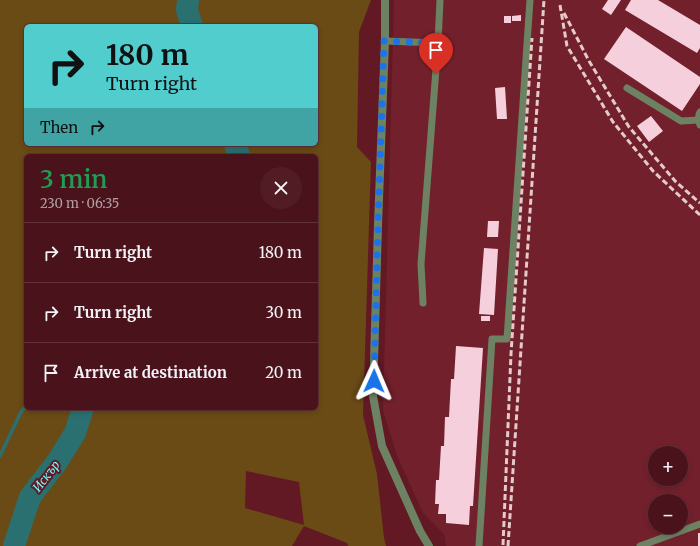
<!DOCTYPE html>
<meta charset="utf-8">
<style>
:root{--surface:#4a131b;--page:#511c24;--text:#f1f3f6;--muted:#b29ea3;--line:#61323a}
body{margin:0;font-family:Merriweather,serif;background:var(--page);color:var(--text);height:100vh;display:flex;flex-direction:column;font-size:15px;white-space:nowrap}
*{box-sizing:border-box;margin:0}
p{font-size:13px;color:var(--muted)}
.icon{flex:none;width:22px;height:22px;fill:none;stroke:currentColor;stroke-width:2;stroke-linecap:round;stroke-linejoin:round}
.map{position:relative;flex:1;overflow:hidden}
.drawer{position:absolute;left:24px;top:154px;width:294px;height:256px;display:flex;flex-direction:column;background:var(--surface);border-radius:6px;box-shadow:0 2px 6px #0003,0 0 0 1px var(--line)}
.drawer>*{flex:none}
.top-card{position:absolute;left:24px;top:24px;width:294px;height:122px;border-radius:6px;box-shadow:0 2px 6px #0003,0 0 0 1px var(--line);background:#52cdce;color:#111;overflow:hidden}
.fabs{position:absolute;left:648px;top:446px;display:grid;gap:8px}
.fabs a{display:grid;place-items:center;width:40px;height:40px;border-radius:50%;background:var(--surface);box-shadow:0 2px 6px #0003,0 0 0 1px var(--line);font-size:20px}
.pin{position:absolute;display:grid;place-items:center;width:34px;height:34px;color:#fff;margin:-41px -17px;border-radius:50% 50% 50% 0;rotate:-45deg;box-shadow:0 0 4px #0007}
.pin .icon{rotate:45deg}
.me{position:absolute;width:44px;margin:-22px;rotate:1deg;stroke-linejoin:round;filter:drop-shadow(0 0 3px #0008)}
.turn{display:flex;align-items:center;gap:14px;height:84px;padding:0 16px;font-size:18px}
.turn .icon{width:52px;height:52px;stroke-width:2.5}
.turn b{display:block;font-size:28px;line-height:34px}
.then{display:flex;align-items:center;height:38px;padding:0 16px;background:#0003;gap:8px;font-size:15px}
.round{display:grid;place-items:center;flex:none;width:42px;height:42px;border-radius:21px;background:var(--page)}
.overview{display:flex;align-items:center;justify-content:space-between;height:68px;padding:0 16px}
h1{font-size:24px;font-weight:600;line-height:30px;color:#1e9e55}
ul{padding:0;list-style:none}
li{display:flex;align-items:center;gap:12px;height:60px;padding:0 16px;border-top:1px solid var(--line)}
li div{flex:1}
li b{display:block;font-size:15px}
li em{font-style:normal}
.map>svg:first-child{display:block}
</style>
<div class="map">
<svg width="700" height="546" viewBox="0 0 700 546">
<rect width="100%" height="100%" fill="#621924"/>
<path fill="#72202c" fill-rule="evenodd" d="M394,0H700V546H446L444,534L423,513L397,456L383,410ZM655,453H681V479H655ZM655,501H681V527H655Z"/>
<path fill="#6a4a15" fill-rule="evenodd" d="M0,0H371L359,32L357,147L371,162L363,415L377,474L384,538L386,546H348L347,543L304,526L292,546H0ZM26,26H316V144H26ZM26,156H316V408H26ZM246,471L299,482L304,525L245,508Z"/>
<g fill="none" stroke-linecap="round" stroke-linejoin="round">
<path stroke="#2a7071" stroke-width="3.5" d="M0,456L20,414L26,405"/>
<path stroke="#2a7071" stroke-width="22" d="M188,0L187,10L192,26
M235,144L239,156
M14,546L30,497L57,462L75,433L83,408"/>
</g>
<path fill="#f5cfdc" d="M608,0H621L611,15L602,9Z
M631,0H658L700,25V48L697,53L625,10Z
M521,15V21H512V16Z
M504,16H511V23H504Z
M626,27L700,77V84L682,111L604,59Z
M505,87L507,119H497L495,88Z
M651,116L663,131L649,142L637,126Z
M488,221H499L498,237H487Z
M484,248L498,249L494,315L479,314Z
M481,316H490V321H481Z
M456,346L483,348L473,506H470L469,525L446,523V514H438L439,504H435L436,480H439L441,446H444L445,417H449L451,379H454Z
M698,533H700V546H698Z"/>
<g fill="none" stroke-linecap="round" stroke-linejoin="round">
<path stroke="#6d8263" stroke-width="7" d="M385,41L438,43L421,264L423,303
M438,43L440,0
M627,88L681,121L699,120
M700,112C697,116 699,121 700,125
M479,546L492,339H507L530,0
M640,546L700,524"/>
<path stroke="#6d8263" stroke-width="8" d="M385,0V41L378,225L373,396L382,446L420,531L429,546"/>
<path stroke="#e4cacb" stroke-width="3" stroke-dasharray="6 3" stroke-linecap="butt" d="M560,5L567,46L613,122L653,171L700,215
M564,13L589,61L629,127L676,182L700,203
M503,545L511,354L532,38
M508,546L544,0"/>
</g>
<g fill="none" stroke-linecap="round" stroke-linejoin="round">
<path stroke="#1a73e8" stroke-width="7" stroke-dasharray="0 12.6" d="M374,381L378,225L384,41L438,43L436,74"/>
</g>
<g text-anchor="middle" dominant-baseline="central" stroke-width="4" stroke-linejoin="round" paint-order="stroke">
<g font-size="12" font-style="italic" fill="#76f9fa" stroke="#621924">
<text transform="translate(46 476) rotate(-52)">Искър</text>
</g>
</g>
</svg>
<div class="fabs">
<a>+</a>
<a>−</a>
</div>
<div class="pin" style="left:436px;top:74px;background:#d93025"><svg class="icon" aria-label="arrive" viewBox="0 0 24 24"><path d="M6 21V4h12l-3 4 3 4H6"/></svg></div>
<svg class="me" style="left:374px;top:381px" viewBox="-20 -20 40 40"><path d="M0-17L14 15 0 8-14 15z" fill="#1a73e8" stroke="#fff" stroke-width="4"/></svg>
<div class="top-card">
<div class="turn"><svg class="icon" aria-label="right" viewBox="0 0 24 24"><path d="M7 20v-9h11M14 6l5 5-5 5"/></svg><div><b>180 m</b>Turn right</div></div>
<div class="then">Then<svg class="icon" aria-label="right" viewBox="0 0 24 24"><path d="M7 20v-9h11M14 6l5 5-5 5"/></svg></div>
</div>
<section class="drawer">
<div class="overview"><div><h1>3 min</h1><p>230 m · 06:35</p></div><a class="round"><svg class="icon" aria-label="close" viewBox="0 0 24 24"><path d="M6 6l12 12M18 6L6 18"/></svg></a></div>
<ul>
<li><svg class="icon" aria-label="right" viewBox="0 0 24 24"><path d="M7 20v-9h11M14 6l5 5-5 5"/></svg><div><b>Turn right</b></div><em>180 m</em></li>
<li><svg class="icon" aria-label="right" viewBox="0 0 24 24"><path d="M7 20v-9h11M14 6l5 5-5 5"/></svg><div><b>Turn right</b></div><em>30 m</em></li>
<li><svg class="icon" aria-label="arrive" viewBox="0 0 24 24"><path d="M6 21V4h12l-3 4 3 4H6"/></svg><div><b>Arrive at destination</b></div><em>20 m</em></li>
</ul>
</section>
</div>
